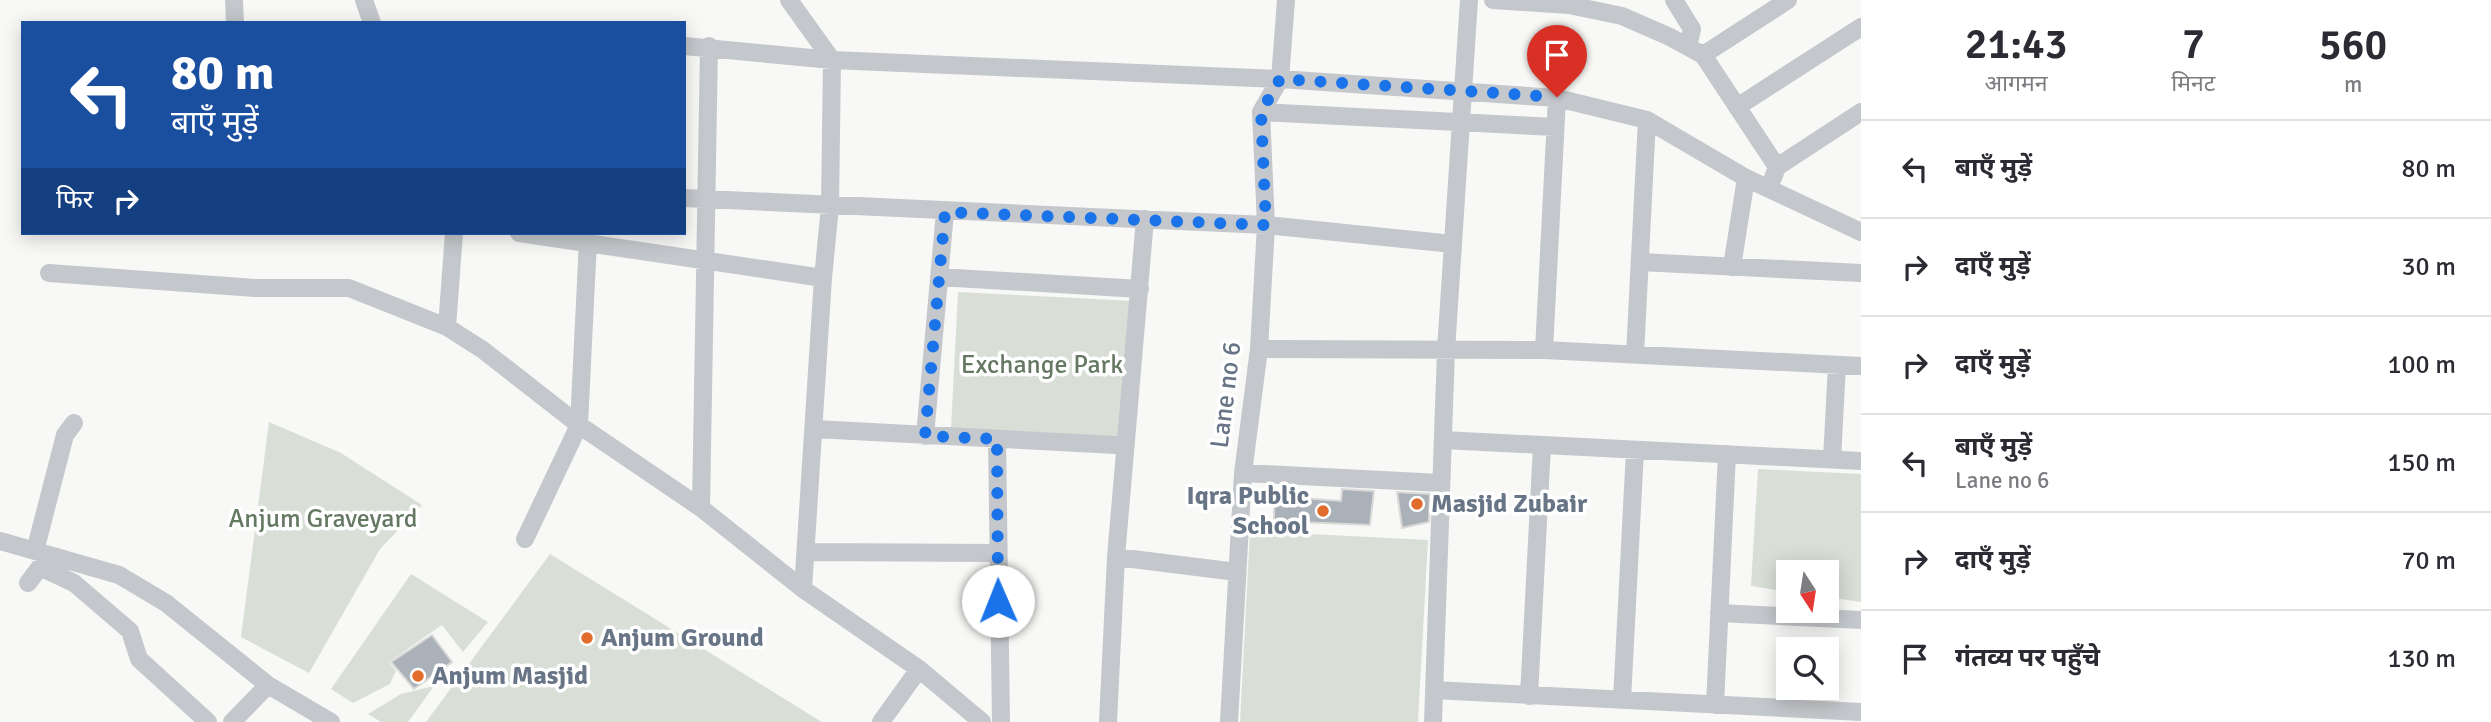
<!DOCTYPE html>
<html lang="hi">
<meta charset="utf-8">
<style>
:root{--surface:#fff;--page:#f7f7f7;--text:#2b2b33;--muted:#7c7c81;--line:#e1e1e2}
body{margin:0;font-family:Signika,"Noto Sans Devanagari",sans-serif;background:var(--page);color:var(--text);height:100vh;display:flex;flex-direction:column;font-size:26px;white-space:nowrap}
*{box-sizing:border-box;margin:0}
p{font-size:23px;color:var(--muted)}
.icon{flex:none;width:38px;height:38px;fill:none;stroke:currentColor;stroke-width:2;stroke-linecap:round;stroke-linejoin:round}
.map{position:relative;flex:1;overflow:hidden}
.details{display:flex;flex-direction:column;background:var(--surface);width:630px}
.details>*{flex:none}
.hud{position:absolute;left:21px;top:21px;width:665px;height:214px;border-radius:0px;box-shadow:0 4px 18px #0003;background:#1a4fa0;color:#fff;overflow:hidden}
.needle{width:46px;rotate:168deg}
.buttons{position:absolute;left:1776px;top:560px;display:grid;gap:14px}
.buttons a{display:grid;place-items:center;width:63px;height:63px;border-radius:0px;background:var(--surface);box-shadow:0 4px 18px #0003;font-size:35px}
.pin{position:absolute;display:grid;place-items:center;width:60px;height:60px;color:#fff;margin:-72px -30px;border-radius:50% 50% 50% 0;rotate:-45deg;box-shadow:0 0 7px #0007}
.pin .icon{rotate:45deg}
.me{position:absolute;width:77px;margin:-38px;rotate:359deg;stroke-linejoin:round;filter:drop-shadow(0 0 5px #0008)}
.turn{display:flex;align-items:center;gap:24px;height:147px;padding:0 35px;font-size:32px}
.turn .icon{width:91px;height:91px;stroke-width:2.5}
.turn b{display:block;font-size:49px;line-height:60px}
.then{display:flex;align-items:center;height:66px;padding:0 35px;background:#0003;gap:14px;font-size:26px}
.eta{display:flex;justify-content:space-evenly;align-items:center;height:119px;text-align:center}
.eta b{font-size:42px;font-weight:600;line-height:49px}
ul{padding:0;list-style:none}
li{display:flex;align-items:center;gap:21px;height:98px;padding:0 35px;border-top:2px solid var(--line)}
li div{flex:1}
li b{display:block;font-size:26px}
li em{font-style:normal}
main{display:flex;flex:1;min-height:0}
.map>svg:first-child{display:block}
</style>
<main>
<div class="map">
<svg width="1861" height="722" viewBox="0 0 1861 722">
<rect width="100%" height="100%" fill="#f8f8f6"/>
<path fill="#d9dfd7" d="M958,292L1134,301L1126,437L951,428Z
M269,422L341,453L422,505L380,549L309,673L241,637Z
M1758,469L1861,474V602L1827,597V572H1788V592L1751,586Z
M1250,531L1428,540L1418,722H1240Z
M550,554L822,722H426Z
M411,574L488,622L463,652L442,625L389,662L396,671L390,684L353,703L331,689Z
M434,686L408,722H381L368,714L401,694Z"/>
<path fill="#abb1b8" stroke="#dadad8" stroke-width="2" d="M1342,489L1374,491L1370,525L1274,521V496L1341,501Z
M1397,492L1430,494L1429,522L1402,528Z
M432,635L452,662L414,689L391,662Z"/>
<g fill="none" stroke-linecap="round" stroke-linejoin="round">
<path stroke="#c4c7cb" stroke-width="18" d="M234,0L235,23
M364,0L372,23
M789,0L832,60L830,206L823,278L803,589
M1493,0L1569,5L1622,16L1670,37L1703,55L1777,167
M1674,0L1692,29L1688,47
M684,46L832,60L1280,79L1557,98L1647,120L1746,178L1861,232
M1703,55L1788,0
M1737,107L1861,27
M1261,112L1555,127
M1773,178L1777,167L1861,112
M684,198L1266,225L1453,244
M454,233L447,327L483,350L579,425L701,508L803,589L919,669L982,722
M519,233L823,278
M1640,262L1861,273
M1732,267L1746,178
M49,273L255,288H349L447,327
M939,277L1140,289
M1259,349L1544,350L1861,366
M1544,350L1557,98
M1635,355L1647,120
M815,429L1116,445
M925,436L945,212
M997,439L1001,722
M1443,440L1861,461
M1832,459L1837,365
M1243,473L1441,483
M701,508L709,46
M525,539L579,425L588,241
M0,541L119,575L166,603L268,685
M35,551L65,435L74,423
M806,552L997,553
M1116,557L1237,572
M28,583L40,567L74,583L130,631L139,659L208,722
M1719,613L1861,620
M1434,690L1861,712
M1529,696L1542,445
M1622,700L1635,450
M1715,705L1727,454
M232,722L268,685L331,722
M881,722L919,669
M1108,722L1116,557L1145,219
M1229,722L1243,473L1259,349L1266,225L1261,112L1280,79L1286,0
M1433,722L1446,350L1469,0"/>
</g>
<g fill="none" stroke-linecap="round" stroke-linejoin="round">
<path stroke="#1a73e8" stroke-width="12" stroke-dasharray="0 21.6" d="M998,601L997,439L925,436L945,212L1266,225L1261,112L1280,79L1557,97"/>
</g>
<g fill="#e16c2c" stroke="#fff" stroke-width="2.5">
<circle cx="1417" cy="504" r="7"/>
<circle cx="1323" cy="511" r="7"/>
<circle cx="587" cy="638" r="7"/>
<circle cx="418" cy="676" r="7"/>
</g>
<g text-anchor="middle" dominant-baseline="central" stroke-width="7" stroke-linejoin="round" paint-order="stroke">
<g font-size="26" fill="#647862" stroke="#fff">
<text x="1042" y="365">Exchange Park</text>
<text x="323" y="519">Anjum Graveyard</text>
</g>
<g font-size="26" fill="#687586" stroke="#fff">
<text transform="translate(1226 395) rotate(-83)">Lane no 6</text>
</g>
<g font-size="26" font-weight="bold" fill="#687586" stroke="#fff" text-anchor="start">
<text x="1309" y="496" text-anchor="end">Iqra Public<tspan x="1309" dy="30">School</tspan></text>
<text x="1431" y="504">Masjid Zubair</text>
<text x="601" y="638">Anjum Ground</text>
<text x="432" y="676">Anjum Masjid</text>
</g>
</g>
</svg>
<div class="buttons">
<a><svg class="needle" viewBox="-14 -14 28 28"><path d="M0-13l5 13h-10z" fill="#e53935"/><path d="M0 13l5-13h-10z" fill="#7c7c81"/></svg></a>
<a><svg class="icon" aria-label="search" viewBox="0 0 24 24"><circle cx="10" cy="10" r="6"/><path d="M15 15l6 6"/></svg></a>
</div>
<div class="pin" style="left:1557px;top:97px;background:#d93025"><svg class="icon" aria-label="arrive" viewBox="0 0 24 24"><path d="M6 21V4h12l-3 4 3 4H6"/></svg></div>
<svg class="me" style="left:998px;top:601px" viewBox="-20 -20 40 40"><circle r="19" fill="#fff"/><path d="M0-13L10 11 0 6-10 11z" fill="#1a73e8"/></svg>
<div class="hud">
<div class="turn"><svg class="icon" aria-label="left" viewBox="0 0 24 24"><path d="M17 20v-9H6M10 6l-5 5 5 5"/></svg><div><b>80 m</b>बाएँ मुड़ें</div></div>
<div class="then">फिर<svg class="icon" aria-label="right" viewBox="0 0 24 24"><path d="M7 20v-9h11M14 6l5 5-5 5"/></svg></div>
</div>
</div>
<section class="details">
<div class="eta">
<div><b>21:43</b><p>आगमन</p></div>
<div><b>7</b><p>मिनट</p></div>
<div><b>560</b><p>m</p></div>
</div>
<ul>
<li><svg class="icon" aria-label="left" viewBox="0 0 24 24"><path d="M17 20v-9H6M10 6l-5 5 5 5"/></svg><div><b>बाएँ मुड़ें</b></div><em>80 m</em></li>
<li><svg class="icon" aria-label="right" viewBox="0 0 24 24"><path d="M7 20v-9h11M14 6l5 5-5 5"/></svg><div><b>दाएँ मुड़ें</b></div><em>30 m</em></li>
<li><svg class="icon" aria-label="right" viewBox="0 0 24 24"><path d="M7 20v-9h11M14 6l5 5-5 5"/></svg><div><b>दाएँ मुड़ें</b></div><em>100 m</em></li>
<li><svg class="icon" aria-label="left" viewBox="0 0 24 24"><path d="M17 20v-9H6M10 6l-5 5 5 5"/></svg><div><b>बाएँ मुड़ें</b><p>Lane no 6</p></div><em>150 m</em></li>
<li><svg class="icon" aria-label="right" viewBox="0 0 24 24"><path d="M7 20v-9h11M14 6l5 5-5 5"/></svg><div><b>दाएँ मुड़ें</b></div><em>70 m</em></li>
<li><svg class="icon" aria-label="arrive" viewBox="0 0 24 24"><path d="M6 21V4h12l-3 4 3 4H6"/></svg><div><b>गंतव्य पर पहुँचे</b></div><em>130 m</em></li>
</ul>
</section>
</main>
